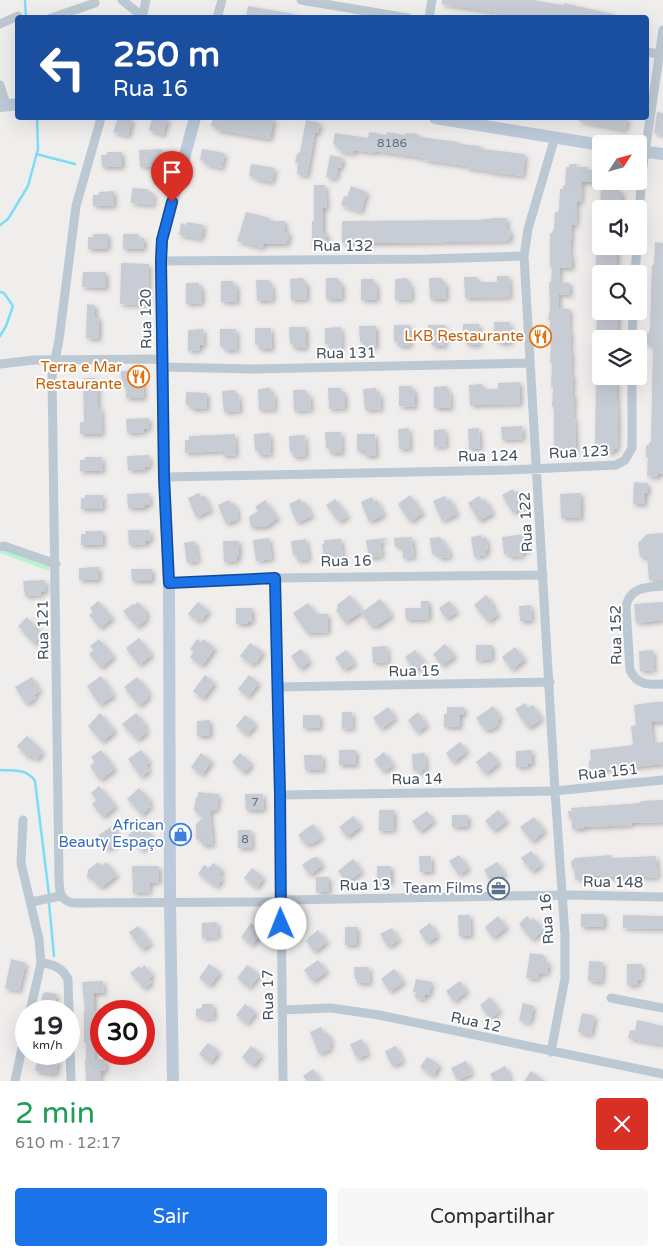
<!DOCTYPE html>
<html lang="pt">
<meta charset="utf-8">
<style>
:root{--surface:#fff;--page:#f7f7f7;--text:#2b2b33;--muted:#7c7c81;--accent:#1a73e8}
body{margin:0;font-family:"Varela Round",sans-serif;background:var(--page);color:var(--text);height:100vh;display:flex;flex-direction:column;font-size:19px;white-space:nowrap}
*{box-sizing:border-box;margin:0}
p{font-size:16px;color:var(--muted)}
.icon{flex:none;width:28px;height:28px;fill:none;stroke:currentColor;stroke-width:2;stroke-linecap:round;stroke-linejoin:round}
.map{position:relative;height:1081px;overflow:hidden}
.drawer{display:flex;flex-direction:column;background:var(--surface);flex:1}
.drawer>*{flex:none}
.hud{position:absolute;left:15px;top:15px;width:634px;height:105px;border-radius:5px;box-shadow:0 5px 20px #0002;background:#1a4fa0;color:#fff;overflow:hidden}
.needle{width:32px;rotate:54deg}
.buttons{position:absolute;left:592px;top:135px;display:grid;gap:10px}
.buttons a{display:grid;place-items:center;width:55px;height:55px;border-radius:5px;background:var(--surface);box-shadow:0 5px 20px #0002;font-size:25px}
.speed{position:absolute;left:15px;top:1000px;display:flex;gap:10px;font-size:25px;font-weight:700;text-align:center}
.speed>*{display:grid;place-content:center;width:65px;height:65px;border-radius:50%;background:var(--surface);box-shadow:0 5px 20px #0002;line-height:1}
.speed small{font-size:12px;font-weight:400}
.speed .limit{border:8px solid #d22;background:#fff;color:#111}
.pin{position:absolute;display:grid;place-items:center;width:42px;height:42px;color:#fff;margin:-51px -21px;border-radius:50% 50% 50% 0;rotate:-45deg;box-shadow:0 0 5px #0007}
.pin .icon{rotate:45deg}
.me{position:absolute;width:55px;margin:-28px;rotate:359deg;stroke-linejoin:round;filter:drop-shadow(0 0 4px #0008)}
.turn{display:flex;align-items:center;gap:18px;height:105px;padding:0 15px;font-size:22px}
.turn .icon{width:65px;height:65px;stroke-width:2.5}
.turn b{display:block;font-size:35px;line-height:42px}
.round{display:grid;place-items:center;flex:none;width:52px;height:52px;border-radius:5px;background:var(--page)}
.head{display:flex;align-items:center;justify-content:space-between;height:85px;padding:0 15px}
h1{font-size:30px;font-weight:600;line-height:38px;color:#1e9e55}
.button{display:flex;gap:10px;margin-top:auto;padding:10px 15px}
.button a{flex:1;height:58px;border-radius:5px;background:var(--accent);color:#fff;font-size:20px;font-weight:600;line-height:58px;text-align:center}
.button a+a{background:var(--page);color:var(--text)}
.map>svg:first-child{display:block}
</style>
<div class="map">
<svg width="663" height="1081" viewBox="0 0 663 1081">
<defs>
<filter id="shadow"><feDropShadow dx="2.5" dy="2.5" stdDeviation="2.5" flood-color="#0004"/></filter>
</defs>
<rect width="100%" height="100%" fill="#f0eded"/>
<path fill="#b5f4ce" d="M2,549L50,566L49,571L0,553Z"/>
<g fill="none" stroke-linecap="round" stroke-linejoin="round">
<path stroke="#7ddcf6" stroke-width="2.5" d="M25,0L26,18
M36,154L75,164
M0,225L8,219L28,186L38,149L37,118
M0,292L4,293L13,306L6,326L0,336
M0,770C14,771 26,768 35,781L49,895
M49,903L54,956"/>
</g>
<path fill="#c8ccd4" filter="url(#shadow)" d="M442,0H533L563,5L564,3L613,14V18H514L494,14V12L442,4Z
M248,6L294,14V18L262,16V18H246Z
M657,112L663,113V135L654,133Z
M118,118H129V119L132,120L128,136L113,132Z
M152,118H168L163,135L149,130Z
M213,118H274L270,139L217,130V127L211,126Z
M579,118H628L625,130L579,121Z
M306,120L318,122V124H320L318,133L315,132L307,176L297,174L298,163L295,162L297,154L300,152Z
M369,132L387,135V132L404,135L406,133L418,134L420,137L459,142L460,144L480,146L482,149L525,154L523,176L489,172V171L467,168V166L424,160L425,158L375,151L374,153L354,150V154L340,151L333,143L335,133L368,138Z
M162,149L163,166L140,167L139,150Z
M202,149L225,153L222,168L205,164L206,162L200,160Z
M107,152H122V167H102L101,155H107Z
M330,155L343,158L341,168H338L336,179L326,177Z
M251,164L275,168L272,182L254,179L255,176H249Z
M569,164H577L576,167H587V170H601V181H616V191L622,192V204H619V207H600L601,182H582L581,202H577L576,225L572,224L570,256H572V268H560L559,282L570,283V295L559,294V308L570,309L569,331L571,332L570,352H572L571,375H573L572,395H574L573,418H575L576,452L554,451V408L552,406L553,387L551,386L552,363H550L551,344L549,343L550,320H548L550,308L549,282H551L552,268L550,267V233H552L553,230H554L555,212H558L559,209L560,189H563V186H565L566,167H569Z
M314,185H325L327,208H323V233H327V242H325V244H313L312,242V221H314Z
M351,186L367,192L361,212L341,205L344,196L347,197Z
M132,188L148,189V193H154L153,205L131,203Z
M114,191V206H93V195H99V192Z
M246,212L270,218L269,221H285V232H289V241H287V244H264L262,248L237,241Z
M496,218H507V229L510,230L511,238H509V241L387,243H343L342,242V221L475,220Z
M187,222L204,225L201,239L179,235L181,223L186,225Z
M93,234H108V249H88V237H93Z
M123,234H138V238H144V249H123Z
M655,242L663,243V474H658V477L647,476L648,457H646V445H649V442H651L653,346L646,344V333H649V329L650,330L652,265H654Z
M597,246H617V272H614V274H595Z
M121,263L149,264L148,305L120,304Z
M83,272H106V288L82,287Z
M497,276H509L510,297L465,298L464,277H477V282H497Z
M303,278V283H307V299L291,300L290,279Z
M326,278H338V283H342V299H326Z
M407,278L408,283H411L412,299L395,300V279Z
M429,278H442V283H446V299H430Z
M361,279H373L374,284H377V300H361Z
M256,280H269V284H272L273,300L257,301Z
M221,281H233V286L237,285V302H221Z
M186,283H199V287H202V303L186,304Z
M87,304L95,305V317H99V339L86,338Z
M597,311H618V338H596Z
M494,322H510L511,343H498V339H494Z
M463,324H479V345H467V340H463Z
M394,325H410V346H398V341L394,342Z
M428,325H445V346H432V341H429Z
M359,326H376V347H363V342H360Z
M289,327H306V348H293V343H290Z
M341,327L342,348L329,349V344H325V328Z
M255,328H271L272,349H259V344H255Z
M203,329L204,345H200V350L188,351V330Z
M220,329H236L237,350H224V346H220Z
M143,370L144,398H126V386H123L120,371Z
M596,376H616L618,426L617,449H614V452H606V449H595Z
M83,378H95V384H98V408L101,407L102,434H80V422H84Z
M520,382V404L470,405L469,385L482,384V389H498V383Z
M399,386H412L411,390H415V407L399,406Z
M447,386V391H450L451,408H434V387Z
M270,388L271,393H274L275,409L259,410L258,389Z
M328,388H341V393L345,392V408L329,409Z
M376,388V393H380L381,409L365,410L363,389Z
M235,390V395H239L240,411L224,412L222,391Z
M293,390H306V395L310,394L311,410L294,411Z
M186,392L207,393V409H191V405H186Z
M149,418V429H144V432L127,433L126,419Z
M522,426L523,439L502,440L501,427Z
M409,428L410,449H399L398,429Z
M479,428L480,449H469L468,429Z
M445,429L446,446L434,447V430Z
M325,432H341L342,453H330L329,448H326Z
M270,433L271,454L259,455L258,450H255L254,434Z
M235,434L236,455L223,456V451L185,453V440H189V436Z
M357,434H375L376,456H365V451H357Z
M305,435L306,456L293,457V452H290L289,436Z
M149,455L150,467H145V470H128L127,456Z
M85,457H102L103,471H80V460H85Z
M634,482L648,483V493H645V504H633Z
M513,489L515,493L518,491L527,505L513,513L502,495Z
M149,493L150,505H145V508H128L127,494Z
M199,493L201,497L204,495L211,510L196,517L188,498Z
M581,493V518H561L560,494Z
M85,495H103V509H81V498H85Z
M410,495L423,513L410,522L398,504Z
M445,496L447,501L450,499L457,514L442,521L433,501Z
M479,496L482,501L485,499L493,513L479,521L468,503Z
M372,497L374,502L377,500L384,515L369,522L361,502Z
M300,499L302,503L305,502L312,516L297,523L289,504Z
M335,499L348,516L339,522L326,505Z
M229,500L231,504L234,503L237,509L238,519L226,524L218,505Z
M265,500L278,518L265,527H251L249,517L258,511L255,507Z
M128,530H150L151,541H146V544L129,545Z
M85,531H103V545H81V534H86Z
M663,533V579L649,580L647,557H640L638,543L647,534Z
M526,534L528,551H522L523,556L509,557V553L504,554L502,537Z
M481,535L482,538L486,537L488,551H485L486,555L474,557L471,537Z
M412,537L414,557L403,558L402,546L395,547L394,538Z
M440,537L449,550L450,557L438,558L437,553L432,554L430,538Z
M269,538L272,559L256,561L253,540Z
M387,538L380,543L382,556L369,558L366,540Z
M306,539L309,559L297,561L296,554L293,555L291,541Z
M341,539L343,559L333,560L332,556L324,557L322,544H324V540Z
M195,541L198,561L187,563L184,543Z
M223,541H239V557H237V561L224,562Z
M99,567V580H79V568Z
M131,569H152V581H132Z
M45,580L46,592H40L41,595L25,596L23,581Z
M350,595L362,611L345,623L336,610L338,608L337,605Z
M486,595L494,605L492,607L498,614L488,622L474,605Z
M380,599L392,615L377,626H371L361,613Z
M98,601L113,618L100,628L89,615L93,612L90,608Z
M421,601H429V619L406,620L405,608H421Z
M449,601L457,612L446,619L439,608Z
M138,602L147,612L146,620L137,627L123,611L133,604L134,605Z
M198,602L209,611L201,621L199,619L197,621L188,614Z
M663,602V620L636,623L634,604Z
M308,603L316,614H328V632L307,633L293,613Z
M531,605L532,621H520L519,606Z
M236,608H252V622H248V624H236Z
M27,617L43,635L34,644L18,626Z
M139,638L152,655L139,665L126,648Z
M99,639L114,656L101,668L89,654L94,650L90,646Z
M197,639L201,642L203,639L215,648L202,666L190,657L194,652L190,649Z
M250,643L263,652L256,663L254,662L252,665L240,656Z
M445,644L455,656L442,666L433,654Z
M476,645H492V659L476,661Z
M387,646L388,662L373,663L372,647Z
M515,647L525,659L512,670L502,657Z
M301,649L310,662L300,669L291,656Z
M346,650L355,663L344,670L335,658Z
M415,650L425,663L414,671L405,657Z
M653,650L654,670L640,671L639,651Z
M205,675L215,683L203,699L193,691Z
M249,675L259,683L248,697L238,689Z
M101,676L114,695L100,705L87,686Z
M32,677L40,691L34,695L36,698L26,704L15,687Z
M137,677L148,690L147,692L149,694L147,699L139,706L124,687Z
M655,702H663V722H651L653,743L663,742V764L593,771V768H589V761L591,760L590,750L633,745L631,726L636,725L634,705Z
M525,703L528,708L533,705L542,719L528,728L515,709Z
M493,706L501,718L497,721L499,724L490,730H485L476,718Z
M388,707L396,718L381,729L373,718Z
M447,707H464V715H460V727H444V714H447Z
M342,712H352L353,728L342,729Z
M418,712L427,725L417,733L408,720Z
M100,713L115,731L102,742L88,726Z
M136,713L146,725L144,727L147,732L137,740L122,724Z
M245,715L256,724L247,735L236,726Z
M303,715H320V728H303Z
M210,720V736H197V721Z
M27,736L43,752L36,760L31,755L29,758L17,746Z
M460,742L467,751L453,763L446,753Z
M101,750L115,769L100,780L90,766L95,762L91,757Z
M141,750L150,762L146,765L150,770L141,777L128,759Z
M339,750H356V765H339Z
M532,750V764H528V767H516V751Z
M490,751L499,763L485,774L476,762Z
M384,752L394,765L383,772L374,760Z
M201,753L212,761L202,775L191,767Z
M240,753L252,764L244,773L232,762Z
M425,753L426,770H423L419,774L416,770H413L412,754Z
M304,755H322L323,770H305Z
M99,786L116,806L103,817L92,804L97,800L91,793Z
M139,788L151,801L148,803L151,806L142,815L127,799Z
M198,792L219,794L217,809L210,811L213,845H202L201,839H196V824L203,818L194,810L196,797H198Z
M245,794H263L264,810H246Z
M663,800V822L631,823L632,825L584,827V829H572V818L569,819L568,811H572L571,808L640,803L641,801Z
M379,810H394V830L379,831Z
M498,810L507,821L494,831L485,821Z
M427,811L434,821L420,832L412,821Z
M452,815H468V827H452Z
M353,816L361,826L347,837L339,827Z
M534,817L545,831L532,842L520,827Z
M115,824L116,844L108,849L105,848L97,836Z
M141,824L152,836L148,840L151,843L142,851L128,835Z
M313,824L322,837L312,844H305L298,835Z
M238,830H251L252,848H238Z
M531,851L542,864L532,872L521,858Z
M459,855L469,868L459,875L449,861Z
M611,855V858L656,856L658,877L646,878V876L624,879V876H620L601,878V875L575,879L574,868L572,869L571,861L574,860V858Z
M419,856H431L432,872H420Z
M317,857L323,865L310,875L302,865L312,858Z
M353,859L362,871L347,883L338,871Z
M98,862L102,866L106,862L117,875L102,887L98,886L91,878H87L88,870Z
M497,862L505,874L492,883L484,870Z
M213,863L223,870L219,875L223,878L217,887L198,874L204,865L209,868Z
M132,866H159V882L149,883L150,892L133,893Z
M377,866H391V883L377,884Z
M252,868L264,878L256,888L244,878Z
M316,877H329V892H316Z
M581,914H604V927H581Z
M458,915H470L471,936H459Z
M623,915L663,916V929L623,928Z
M498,916L507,927L493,938L485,927Z
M527,916L531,921L534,918L544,930L532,940L519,924Z
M217,922L218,937L202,938V923Z
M251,923L262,932L252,945L241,937Z
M430,923L438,936L427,943L419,931Z
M138,926L151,943L142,950L129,932Z
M345,927H357V945H345Z
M392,928L399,940L388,947L380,934Z
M318,930L327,942L314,952L306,941L309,939L308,938Z
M530,953L544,955L543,961L549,962L547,974L539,973L538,979L526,978Z
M11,959L26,963L19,991L5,988Z
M318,960L327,971L313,982L304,970Z
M589,961L603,962L602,982L588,981Z
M209,964L220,972L210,986L199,978Z
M627,964H642L641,980H638V985H627Z
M144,965L153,975L149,979L152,982L144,989L130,973L139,966L141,969Z
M247,965L260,975L249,988L237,978Z
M354,967H369L370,983H357V979H355Z
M394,969L404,982L390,992L381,979Z
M416,979L432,982L429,995H425L424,1000L415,998L416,992H413Z
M103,981L104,993H94V1011H101V1042H95V1059H105L106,1071H101V1081H86L85,1059H86V1042H84V1011H85L82,982Z
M460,981L467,991L454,1002L446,991Z
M46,992L57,994L53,1011H41L43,1002L41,1001L43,993H45Z
M490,997L500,1011L490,1019L480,1005Z
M523,1003L534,1006L530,1023L519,1020Z
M202,1004H213L214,1018L202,1019V1016L196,1017V1009L202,1008Z
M245,1004L256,1012L247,1024L236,1015Z
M582,1013L595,1016L591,1035L578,1032Z
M637,1020L663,1026V1045L628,1038L630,1030L635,1031Z
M321,1027L324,1034L328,1033L332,1044L329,1045L331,1049L319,1054L310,1032Z
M362,1039L368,1054L357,1059L350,1044Z
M208,1043L219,1052L210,1063L199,1054Z
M251,1046L262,1055L253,1066L242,1057Z
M396,1046L403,1061L392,1066L385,1051Z
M38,1057L57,1059V1061H58L56,1073L54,1074L35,1071Z
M427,1057L440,1065L433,1076L420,1067Z
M466,1061L472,1074L457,1080L451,1068Z
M505,1066L511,1078L506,1081H494L490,1074Z
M313,1069L321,1081H307L303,1076Z
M531,1071L545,1081H524Z"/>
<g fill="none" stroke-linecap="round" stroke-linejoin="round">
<path stroke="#bcc8d2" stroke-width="9" d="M122,0L142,16
M301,0L408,18
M51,18L95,3L94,0
M142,18L146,0
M217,18L222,0
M429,18L432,0
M0,24L18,16
M646,52L659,54
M0,85L6,105
M101,118L76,206L59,340L52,375L59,879C59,893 61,903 77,903L276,902L286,900L570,895L663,897
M639,216L642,173L663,30
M161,261L429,259L524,256
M635,274L637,246
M632,339L633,311
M0,364L34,360L162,359
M162,367L253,369L530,363
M164,477L509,470L616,465L625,460L632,448V376
M0,547L4,546L56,564
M275,578L280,795L283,1081
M169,583L275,578L543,575
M663,586C647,587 629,587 626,607L630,670C637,685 648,685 663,684
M278,687L550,682
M280,795L555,791L663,780
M23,820L21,863L39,939L41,963L30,1011
M31,902L61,896
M41,963C54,964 62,968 68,979L71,1081
M611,998L663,1008
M282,1010L331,1008L379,1015L663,1074
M551,1052L565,978V936L555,791L524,256L528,229L555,137
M15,1081L26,1030"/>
<path stroke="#bdcad9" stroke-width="12" d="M0,106L18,104
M435,118L601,145
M639,151L663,154
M173,1081L170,903L169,583L164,477L161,261L162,240L195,118"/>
</g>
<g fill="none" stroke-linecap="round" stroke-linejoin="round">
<defs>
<path id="route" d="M172,202L162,240L161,261L164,477L169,583L275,578L280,795L281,924"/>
</defs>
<use href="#route" stroke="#114b97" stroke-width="12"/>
<use href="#route" stroke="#1a73e8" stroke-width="9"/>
</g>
<defs>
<symbol id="restaurant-ring" viewBox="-11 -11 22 22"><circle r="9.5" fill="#fff" stroke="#e8710a" stroke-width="1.5"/><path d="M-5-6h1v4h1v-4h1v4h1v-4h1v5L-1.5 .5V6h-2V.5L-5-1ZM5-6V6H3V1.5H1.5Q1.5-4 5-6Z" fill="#e8710a"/></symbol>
<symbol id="shop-ring" viewBox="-11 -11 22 22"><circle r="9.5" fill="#fff" stroke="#3f7fe0" stroke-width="1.5"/><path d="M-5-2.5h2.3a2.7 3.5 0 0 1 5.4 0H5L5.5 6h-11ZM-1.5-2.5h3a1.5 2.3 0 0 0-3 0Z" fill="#3f7fe0"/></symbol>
<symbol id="office-ring" viewBox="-11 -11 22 22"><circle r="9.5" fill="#fff" stroke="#5c6f8a" stroke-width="1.5"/><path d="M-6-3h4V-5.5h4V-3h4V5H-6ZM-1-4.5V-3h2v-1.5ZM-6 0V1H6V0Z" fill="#5c6f8a"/></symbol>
</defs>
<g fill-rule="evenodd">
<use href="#restaurant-ring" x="528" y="324" width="25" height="25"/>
<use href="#restaurant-ring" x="126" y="364" width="25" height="25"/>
<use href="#shop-ring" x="168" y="822" width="25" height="25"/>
<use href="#office-ring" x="486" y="876" width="25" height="25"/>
</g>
<g text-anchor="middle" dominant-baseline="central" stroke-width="4" stroke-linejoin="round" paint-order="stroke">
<g font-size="12" fill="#646f7b">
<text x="392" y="143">8186</text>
<text x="255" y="802">7</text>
<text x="245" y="839">8</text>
</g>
<g font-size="15" fill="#43505d" stroke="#fff">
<text x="343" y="246">Rua 132</text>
<text transform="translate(146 319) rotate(-91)">Rua 120</text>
<text transform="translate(346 353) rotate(-1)">Rua 131</text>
<text transform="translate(579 452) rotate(-3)">Rua 123</text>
<text transform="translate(488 456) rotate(-1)">Rua 124</text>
<text transform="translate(526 522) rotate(-93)">Rua 122</text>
<text transform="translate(346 561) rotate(-1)">Rua 16</text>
<text transform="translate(43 630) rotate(-91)">Rua 121</text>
<text transform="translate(616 635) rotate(-91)">Rua 152</text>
<text transform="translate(414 671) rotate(-1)">Rua 15</text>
<text transform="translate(608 772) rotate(-6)">Rua 151</text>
<text transform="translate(417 779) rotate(-1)">Rua 14</text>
<text transform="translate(613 882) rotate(1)">Rua 148</text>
<text transform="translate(365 885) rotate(-1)">Rua 13</text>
<text transform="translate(547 919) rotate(-94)">Rua 16</text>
<text transform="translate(268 995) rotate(-91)">Rua 17</text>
<text transform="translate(476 1022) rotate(12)">Rua 12</text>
</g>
<g font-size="15" fill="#c56008" stroke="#fff" text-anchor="end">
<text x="524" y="336">LKB Restaurante</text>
<text x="122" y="367">Terra e Mar<tspan x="122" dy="17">Restaurante</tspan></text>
</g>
<g font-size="15" fill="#366cbe" stroke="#fff" text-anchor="end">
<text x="164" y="825">African<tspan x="164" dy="17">Beauty Espaço</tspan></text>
</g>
<g font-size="15" fill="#4e5e75" stroke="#fff" text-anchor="end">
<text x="483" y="888">Team Films</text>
</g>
</g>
</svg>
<div class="buttons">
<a><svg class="needle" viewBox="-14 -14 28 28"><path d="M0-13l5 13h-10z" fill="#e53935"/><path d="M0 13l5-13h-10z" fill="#7c7c81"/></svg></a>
<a><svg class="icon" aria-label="sound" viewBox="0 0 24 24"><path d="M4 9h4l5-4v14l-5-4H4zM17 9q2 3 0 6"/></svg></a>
<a><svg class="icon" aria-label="search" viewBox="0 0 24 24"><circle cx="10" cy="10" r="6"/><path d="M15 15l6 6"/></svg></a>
<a><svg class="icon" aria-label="layers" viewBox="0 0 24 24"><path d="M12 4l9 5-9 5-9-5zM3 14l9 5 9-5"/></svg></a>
</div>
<div class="speed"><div>19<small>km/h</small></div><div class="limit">30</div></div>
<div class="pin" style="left:172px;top:202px;background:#d93025"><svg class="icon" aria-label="arrive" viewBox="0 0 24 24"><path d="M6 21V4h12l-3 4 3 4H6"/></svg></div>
<svg class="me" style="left:281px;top:924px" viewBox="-20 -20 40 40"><circle r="19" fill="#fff"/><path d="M0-13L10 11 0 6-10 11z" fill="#1a73e8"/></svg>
<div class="hud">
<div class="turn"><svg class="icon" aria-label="left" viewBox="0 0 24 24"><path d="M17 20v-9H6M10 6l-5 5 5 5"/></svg><div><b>250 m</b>Rua 16</div></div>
</div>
</div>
<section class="drawer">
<div class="head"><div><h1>2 min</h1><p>610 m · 12:17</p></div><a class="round" style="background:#d93025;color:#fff"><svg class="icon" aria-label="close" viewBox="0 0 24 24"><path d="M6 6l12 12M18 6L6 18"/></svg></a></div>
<div class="button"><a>Sair</a><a>Compartilhar</a></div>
</section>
